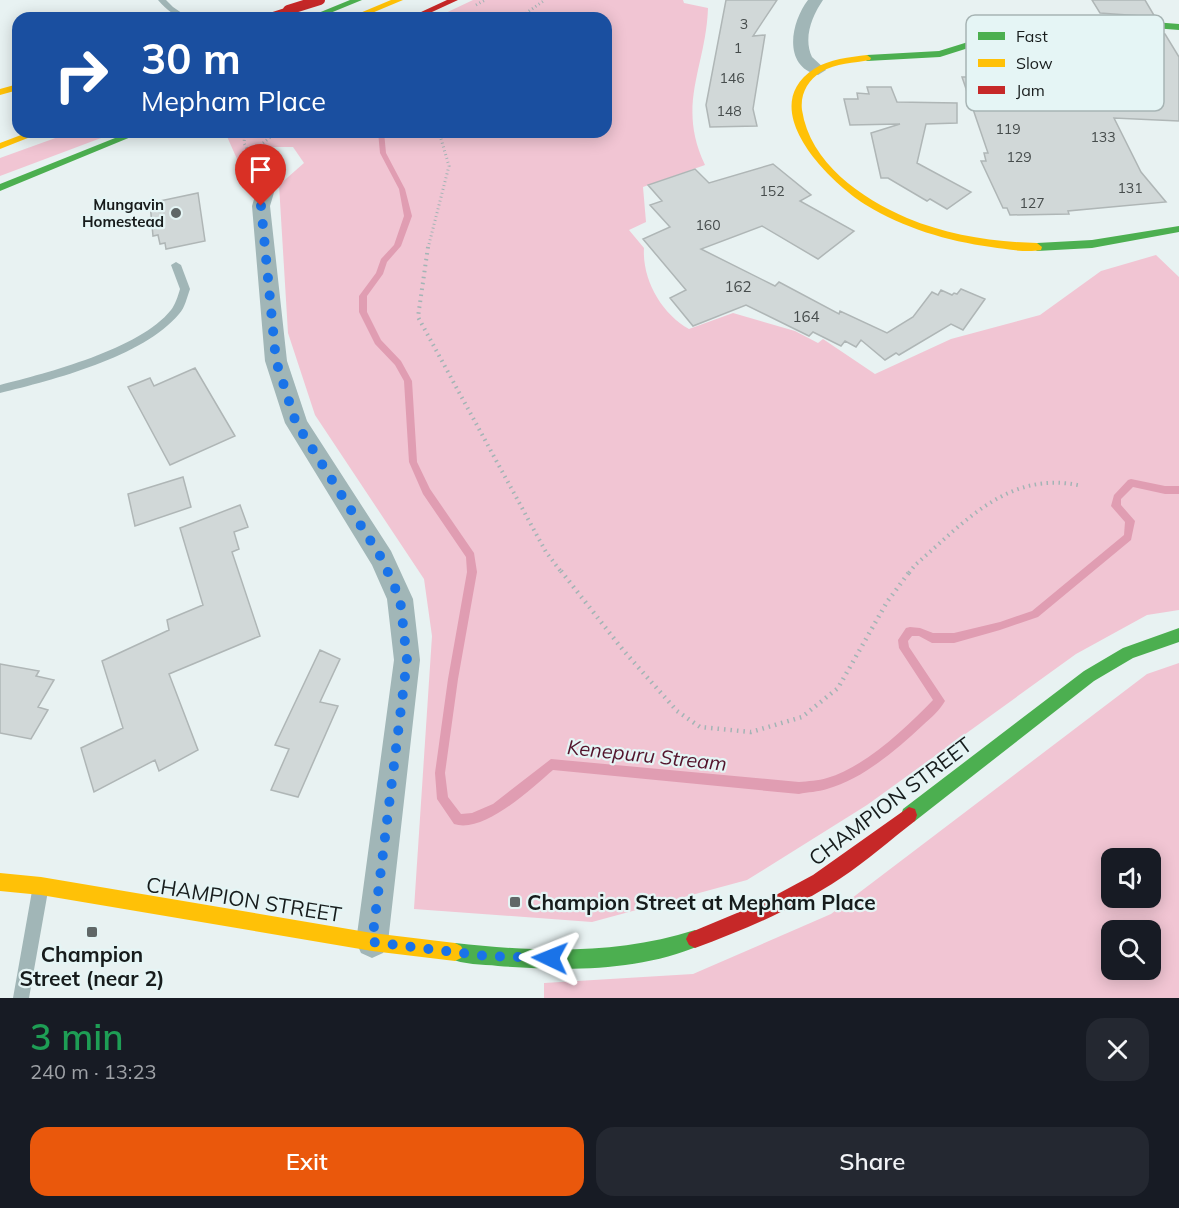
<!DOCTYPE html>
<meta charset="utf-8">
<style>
:root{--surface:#171b24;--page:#242831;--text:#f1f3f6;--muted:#9ea1a6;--accent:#ea580c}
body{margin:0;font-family:Mulish,sans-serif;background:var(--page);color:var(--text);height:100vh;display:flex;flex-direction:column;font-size:22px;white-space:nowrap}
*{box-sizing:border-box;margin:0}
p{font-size:20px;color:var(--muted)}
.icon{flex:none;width:33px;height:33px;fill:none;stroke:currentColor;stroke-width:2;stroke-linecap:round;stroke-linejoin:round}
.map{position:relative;height:998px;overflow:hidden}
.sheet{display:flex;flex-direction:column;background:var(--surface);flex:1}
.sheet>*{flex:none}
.top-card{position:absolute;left:12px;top:12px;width:600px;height:126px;border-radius:18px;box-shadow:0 3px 15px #0003;background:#1a4fa0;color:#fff;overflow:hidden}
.buttons{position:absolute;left:1101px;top:848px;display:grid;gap:12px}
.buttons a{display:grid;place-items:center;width:60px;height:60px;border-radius:12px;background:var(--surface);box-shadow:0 3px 15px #0003;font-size:30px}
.pin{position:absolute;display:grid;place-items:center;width:51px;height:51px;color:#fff;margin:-62px -26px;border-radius:50% 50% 50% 0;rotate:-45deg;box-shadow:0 0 6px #0007}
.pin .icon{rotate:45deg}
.me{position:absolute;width:66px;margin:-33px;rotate:272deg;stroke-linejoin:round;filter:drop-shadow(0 0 4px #0008)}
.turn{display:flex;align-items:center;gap:21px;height:126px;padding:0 30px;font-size:27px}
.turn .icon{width:78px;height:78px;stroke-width:2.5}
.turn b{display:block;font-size:42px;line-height:51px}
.round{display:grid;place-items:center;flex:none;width:63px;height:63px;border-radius:18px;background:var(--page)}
.overview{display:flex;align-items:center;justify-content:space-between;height:102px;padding:0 30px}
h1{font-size:36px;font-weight:600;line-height:45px;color:#1e9e55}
.primary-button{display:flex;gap:12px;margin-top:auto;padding:12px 30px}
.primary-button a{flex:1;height:69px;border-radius:18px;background:var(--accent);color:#fff;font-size:24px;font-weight:600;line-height:69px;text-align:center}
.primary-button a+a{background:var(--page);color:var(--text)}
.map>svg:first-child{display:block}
</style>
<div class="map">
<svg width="1179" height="998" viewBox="0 0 1179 998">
<rect width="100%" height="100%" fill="#e8f2f2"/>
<path fill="#f1c5d3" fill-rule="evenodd" d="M473,0H683L684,3L708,8C706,68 676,104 705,165L643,187L646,222L629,230L644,248C642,280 662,314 689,329L733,313L795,331L818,343L823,339L875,374L951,339L1040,315L1101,271L1156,255L1179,277V610L1147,615L1076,654L867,805L747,880L592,922L414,909L432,636L424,579L315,415L288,333L279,185L304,163L293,147H271L241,168L225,132H606V18H435Z
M72,132H117L0,176V158Z
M1179,663V998H544V983L693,974L831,914L1147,674ZM1112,858H1150V897H1112ZM1112,930H1150V969H1112Z"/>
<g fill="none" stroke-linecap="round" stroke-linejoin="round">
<path fill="#e09db2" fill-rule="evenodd" d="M378,132H384L386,153L405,189L412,216L401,246L387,262L383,274L367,296V312L381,340L401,361L412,381L417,462L430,489L474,553L477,572L458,679L445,773L448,797L461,814L472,813L493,804L551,759L799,782C808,781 818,781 827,778C865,767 906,728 933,700L899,648L898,640L906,628L910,627L920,628L933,633H954L1000,622L1032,611L1124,535L1125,522L1111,506L1114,495L1128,480L1131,479L1165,486H1179V494H1165L1133,487L1121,499V505L1135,521L1131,540L1038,617L1000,630L954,643H932L919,636H912L908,641L909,647L945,701C940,710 931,718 923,725C896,750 863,779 827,789C818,792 808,792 799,794L553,770C532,788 484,834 454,824L437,799L435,773L448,679L467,572L466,557L423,494L409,462L404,381L395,365L375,344L359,312V296L376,273L381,259L394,245L404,216L399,189L380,153Z"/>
</g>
<path fill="#d1d8d8" stroke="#afb6b6" stroke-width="1.5" d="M726,0H777L753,36L765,35L753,109L757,126L710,127L706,105Z
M1092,0H1145L1155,17L1100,13Z
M1111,30L1165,34L1179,57V121L1114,118L1141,172L1166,202L1068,211L1069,214L1010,215L1007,208H1003L981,161H986L984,153H988L962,77H974L973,74L1037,76V74H1042L1033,54H1042L1039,48L1051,49L1049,43L1121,44Z
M867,87H891L897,102L957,103V123L926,124L917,163L971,192L947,209L930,199L927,201L888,178H881L871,133L900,124L850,125L844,99H858L857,93L869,94Z
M773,164L811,195L800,201L854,231L818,259L762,226L701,249L775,286L779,282L839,314L840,311L887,333L913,317L932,292L938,295L941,290L952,295L954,293L957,294L961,289L985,299L963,330L951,324L899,355L896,353L885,360L861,340L856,347L845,341L841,346L813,332L809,336L746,305L693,326L670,298L686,290L643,239L670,227L650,205L662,201L648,185L695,169L709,183Z
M198,193L205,241L166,249L165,243L160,244L158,235L153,236L150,203Z
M195,368L235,436L170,465L128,387L150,378L154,386Z
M183,477L191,507L135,526L128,494Z
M240,505L248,527L234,532L239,549L232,552L260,636L169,674L198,750L159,771L155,760L94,792L81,748L123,728L102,661L169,630L167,620L203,605L180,528Z
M320,650L340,659L320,702L338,706L298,797L271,790L289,749L275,745Z
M0,664L39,671L36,676L54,680L38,707L48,710L31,739L0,733Z"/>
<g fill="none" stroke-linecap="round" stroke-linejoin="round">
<path stroke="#a3b4b5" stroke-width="3" stroke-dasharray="1 3" stroke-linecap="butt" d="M476,5L485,0
M519,18L545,0
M245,132L244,143L249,153
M263,143L277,132
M428,248L449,166L439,132"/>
<path stroke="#a3b4b5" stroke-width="4" stroke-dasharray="1.5 4.5" stroke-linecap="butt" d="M428,247L418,317L546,552L562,573
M909,573L915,565C965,522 1009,469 1082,486"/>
<path stroke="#a3b4b5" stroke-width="4.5" stroke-dasharray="1.5 5" stroke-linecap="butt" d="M561,571L623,650L677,711L700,727L751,732L802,717L838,688L887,602L910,571"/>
<path fill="#a1b6b7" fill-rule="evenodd" d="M158,0H166L173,7L189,18C175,18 167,10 158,0Z
M176,262L181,265L190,289C187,297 185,308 179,314C143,357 53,380 0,393V385C47,373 140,349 171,310C175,305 178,296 180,289L171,265Z
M40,883L46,885L48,891L29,998H13L32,891L34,885Z"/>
<path fill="#a1b6b7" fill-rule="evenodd" d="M808,0H823C812,16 803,38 812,57L826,70L818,75C782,66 791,22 808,0Z
M274,157L280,158L283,162L270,206L287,361L307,421L391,551L413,599L420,660L388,942L383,953L372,958L361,953L356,942L394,660L387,599L372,565L285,423L265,361L252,206L265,162L268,158Z"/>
<path fill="#4caf50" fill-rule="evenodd" d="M350,0H362L318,18H306Z
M1057,18H1103L1179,24V30L1103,24H1057L1028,29L940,57L867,61L863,58L867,55L939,51L1023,25Z
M130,132H143L0,191V184Z
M1179,226V232L1092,248L1037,251L1032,247L1037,243L1092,240Z
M1179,628V642L1133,658L1094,681L915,821L909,823L903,821L901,815L903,809L1084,671L1123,648Z
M695,930L701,933L704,939L701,945C638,972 566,971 498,966C482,964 463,965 449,958L446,952L449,946L455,943C537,952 616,955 695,930Z"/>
<path fill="#ffc107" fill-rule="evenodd" d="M391,0H403L360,18H348Z
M867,55L871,58L870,60C854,63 836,63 821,72C808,80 800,94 802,110C810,163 861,198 907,218C948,235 992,242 1037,243L1042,247L1041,250C1026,253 1006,249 991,247C947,241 904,228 866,205C829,182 754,108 814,69C829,59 850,57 867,55Z
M18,84V90L0,95V89Z
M29,132H43L0,149V143Z
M0,873L41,877L372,933L455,943L461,946L464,952L461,958L455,961L372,951L41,895L0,891Z"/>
<path fill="#c62828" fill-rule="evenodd" d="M447,0H458L419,18H408Z
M288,7L292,10L291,12L268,18H254Z
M909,807L915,809L917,815L915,821C890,840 867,861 841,878C796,908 746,929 695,948L689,945L686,939L689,933L761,903L813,875Z"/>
<path stroke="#c62828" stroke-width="10" d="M288,10L320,0"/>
</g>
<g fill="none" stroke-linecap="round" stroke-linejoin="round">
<path stroke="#1a73e8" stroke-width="10" stroke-dasharray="0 18" d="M261,206L276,361L296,423L382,559L400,599L407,660L372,942L486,956L550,958"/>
</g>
<g fill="#606767" stroke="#e5f5f5" stroke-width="2">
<circle cx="176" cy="213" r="6"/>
<rect x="509" y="896" width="12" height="12" rx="3"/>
<rect x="86" y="926" width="12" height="12" rx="3"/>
</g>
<g text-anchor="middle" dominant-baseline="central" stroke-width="4.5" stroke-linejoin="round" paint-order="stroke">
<g font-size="14" fill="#464c4c">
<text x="744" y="24">3</text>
<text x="738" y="48">1</text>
<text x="732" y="78">146</text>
<text x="729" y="111">148</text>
<text x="1008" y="129">119</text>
<text x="1103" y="137">133</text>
<text x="1019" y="157">129</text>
<text x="1130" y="188">131</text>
<text x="772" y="191">152</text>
<text x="1032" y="203">127</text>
<text x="708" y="225">160</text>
</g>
<g font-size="15" font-weight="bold" fill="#171c1c" stroke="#e5f5f5" text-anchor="end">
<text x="164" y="204">Mungavin<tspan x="164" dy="17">Homestead</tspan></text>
</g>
<g font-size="15" fill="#464c4c">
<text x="738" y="286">162</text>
<text x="806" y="316">164</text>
</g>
<g font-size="20" font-style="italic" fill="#53142c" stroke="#e5f5f5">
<text transform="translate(647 755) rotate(6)">Kenepuru Stream</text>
</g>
<g font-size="21" fill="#171c1c" stroke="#e5f5f5">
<text transform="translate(890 801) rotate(-37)">CHAMPION STREET</text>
<text transform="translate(244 899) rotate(9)">CHAMPION STREET</text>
</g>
<g font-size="21" font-weight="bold" fill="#171c1c" stroke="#e5f5f5" text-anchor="start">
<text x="527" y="902">Champion Street at Mepham Place</text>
<text x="92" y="954" text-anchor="middle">Champion<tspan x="92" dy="24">Street (near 2)</tspan></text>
</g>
</g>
<rect x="966" y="15" width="198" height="96" rx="9" fill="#e5f5f5" stroke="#a7b4b4" stroke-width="1.5"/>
<rect x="978" y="32" width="27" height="8" fill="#4caf50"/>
<rect x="978" y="59" width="27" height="8" fill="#ffc107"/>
<rect x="978" y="86" width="27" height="8" fill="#c62828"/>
<g font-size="16" fill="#171c1c">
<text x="1016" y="42">Fast</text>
<text x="1016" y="69">Slow</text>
<text x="1016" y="96">Jam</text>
</g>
</svg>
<div class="buttons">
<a><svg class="icon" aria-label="sound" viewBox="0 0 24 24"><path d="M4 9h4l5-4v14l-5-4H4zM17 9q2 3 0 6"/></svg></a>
<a><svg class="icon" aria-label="search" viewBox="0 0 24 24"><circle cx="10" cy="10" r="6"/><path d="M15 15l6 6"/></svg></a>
</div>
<div class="pin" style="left:261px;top:206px;background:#d93025"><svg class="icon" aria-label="arrive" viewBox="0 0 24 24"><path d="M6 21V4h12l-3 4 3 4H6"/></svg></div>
<svg class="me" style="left:550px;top:958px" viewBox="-20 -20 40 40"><path d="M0-17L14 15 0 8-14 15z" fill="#1a73e8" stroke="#fff" stroke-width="4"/></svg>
<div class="top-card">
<div class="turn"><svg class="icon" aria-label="right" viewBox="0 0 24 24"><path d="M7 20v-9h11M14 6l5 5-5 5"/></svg><div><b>30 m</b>Mepham Place</div></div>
</div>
</div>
<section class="sheet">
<div class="overview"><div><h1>3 min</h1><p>240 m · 13:23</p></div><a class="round"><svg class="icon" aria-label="close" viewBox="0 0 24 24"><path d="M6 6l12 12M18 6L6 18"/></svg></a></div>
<div class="primary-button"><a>Exit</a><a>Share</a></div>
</section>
